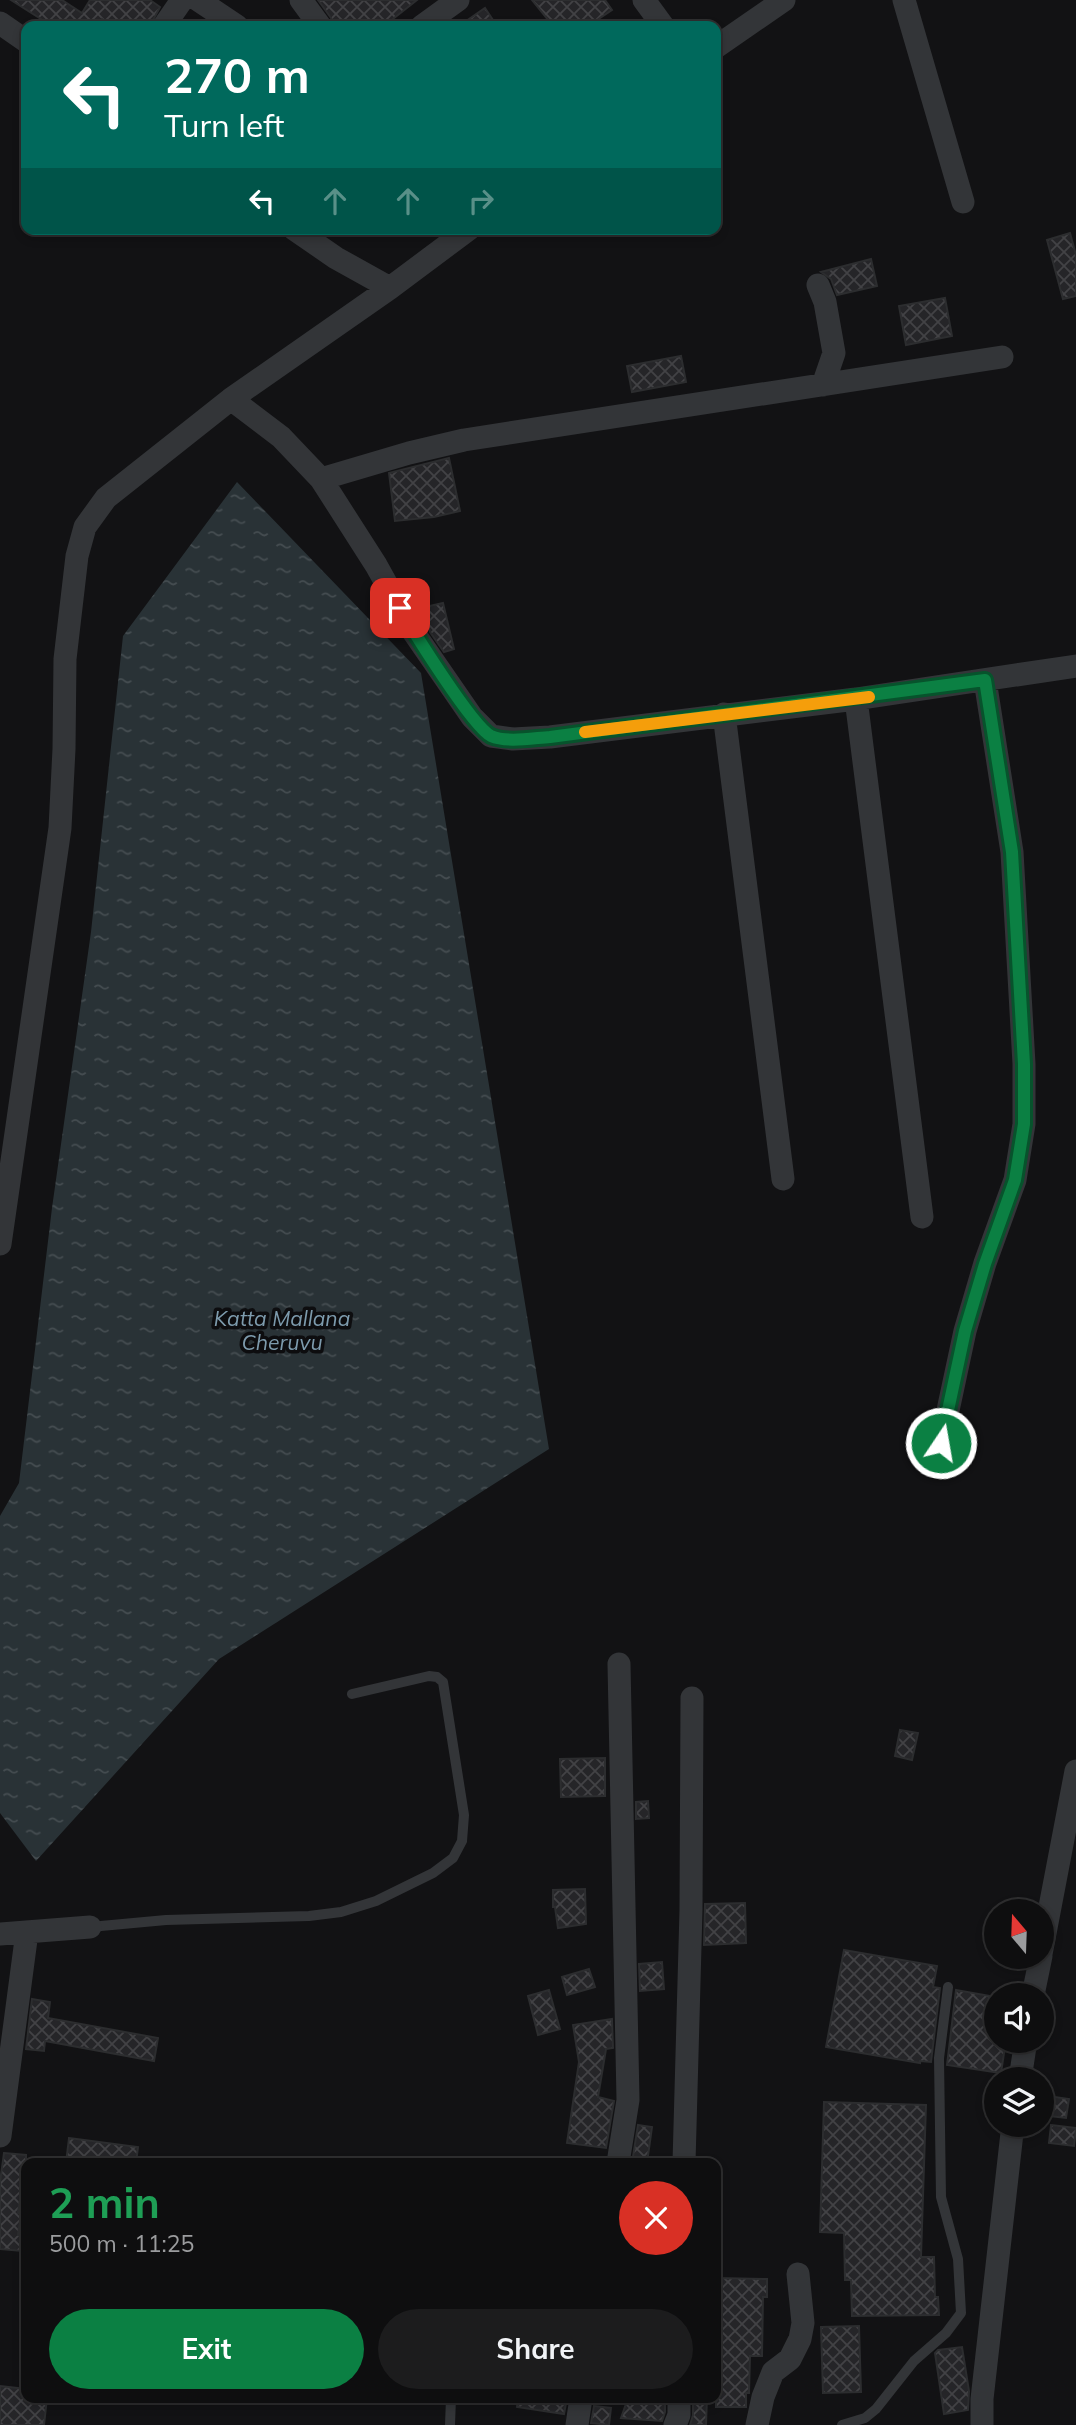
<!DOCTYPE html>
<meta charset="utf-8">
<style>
:root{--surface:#0e0e0f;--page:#1c1c1d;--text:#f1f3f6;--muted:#9b9c9e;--line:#2e2e2f;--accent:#0b8043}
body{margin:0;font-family:Mulish,sans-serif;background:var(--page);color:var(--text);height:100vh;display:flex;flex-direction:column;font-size:26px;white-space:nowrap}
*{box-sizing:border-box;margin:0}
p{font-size:23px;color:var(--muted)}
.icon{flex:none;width:38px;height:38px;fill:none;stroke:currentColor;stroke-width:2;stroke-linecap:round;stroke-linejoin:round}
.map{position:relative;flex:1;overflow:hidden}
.drawer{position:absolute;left:21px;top:2158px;width:700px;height:245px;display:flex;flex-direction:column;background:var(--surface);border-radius:14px;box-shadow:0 4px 10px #0003,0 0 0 2px var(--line)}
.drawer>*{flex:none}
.hud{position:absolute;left:21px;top:21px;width:700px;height:214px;border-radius:14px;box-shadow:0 4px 10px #0003,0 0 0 2px var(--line);background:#00695c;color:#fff;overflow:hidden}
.needle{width:46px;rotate:341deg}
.tools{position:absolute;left:984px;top:1899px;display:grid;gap:14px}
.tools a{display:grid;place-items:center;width:70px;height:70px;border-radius:50%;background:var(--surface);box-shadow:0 4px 10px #0003,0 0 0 2px var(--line);font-size:35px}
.pin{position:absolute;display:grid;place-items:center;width:60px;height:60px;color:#fff;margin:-30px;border-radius:14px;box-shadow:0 4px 10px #0006}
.me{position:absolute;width:77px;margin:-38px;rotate:12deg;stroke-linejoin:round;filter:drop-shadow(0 0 5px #0008)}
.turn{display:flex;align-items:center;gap:24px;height:147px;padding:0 28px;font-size:32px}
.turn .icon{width:91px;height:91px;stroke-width:2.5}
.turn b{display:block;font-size:49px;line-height:60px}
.lanes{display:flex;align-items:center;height:66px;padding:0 28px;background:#0003;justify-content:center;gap:35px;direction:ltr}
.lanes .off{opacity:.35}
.round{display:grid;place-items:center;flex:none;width:74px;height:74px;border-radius:37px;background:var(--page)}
.overview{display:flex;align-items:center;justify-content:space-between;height:119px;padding:0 28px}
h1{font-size:42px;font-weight:700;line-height:52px;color:#1e9e55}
.action{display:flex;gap:14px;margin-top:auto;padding:14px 28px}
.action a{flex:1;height:80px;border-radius:42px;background:var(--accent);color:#fff;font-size:28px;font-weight:700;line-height:80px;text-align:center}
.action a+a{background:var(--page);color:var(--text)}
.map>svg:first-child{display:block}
</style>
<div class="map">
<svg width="1076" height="2425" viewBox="0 0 1076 2425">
<defs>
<pattern id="water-ripples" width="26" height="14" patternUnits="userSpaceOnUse" patternTransform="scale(1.75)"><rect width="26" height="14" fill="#293236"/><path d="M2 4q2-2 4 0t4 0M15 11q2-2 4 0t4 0" fill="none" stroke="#454d51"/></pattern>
<pattern id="building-cross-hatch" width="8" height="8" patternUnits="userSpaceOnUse" patternTransform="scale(1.75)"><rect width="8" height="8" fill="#252528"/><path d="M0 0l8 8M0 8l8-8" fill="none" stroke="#424245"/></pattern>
</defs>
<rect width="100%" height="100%" fill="#121214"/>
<path fill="url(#water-ripples)" d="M237,482L421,673L549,1449L219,1659L36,1861L0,1813V1516L19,1483L52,1208L91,932L123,636Z"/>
<path fill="url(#building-cross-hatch)" stroke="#2c2d2f" stroke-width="2" d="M11,0H62L82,13L90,0H150L160,7L150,26H114L102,19L99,24L102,26H52Z
M318,0H417L384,26H334L331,18Z
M532,0H605L612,10L588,26H553Z
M485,8L497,26H459Z
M1070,233L1076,255V296L1063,299L1047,240Z
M871,259L877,286L837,295L831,279L821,272Z
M945,298L952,336L906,345L899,306Z
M681,356L686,382L632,392L627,366Z
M449,458L460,511L434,517L395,521L389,473Z
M443,603L454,649L444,652L430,632L425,607Z
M900,1730L918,1733L912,1760L895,1756Z
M605,1758V1796L561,1797L560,1759Z
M648,1801L649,1818L636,1819V1802Z
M585,1889L586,1924L558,1928L555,1907H553V1890Z
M745,1903L746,1943L704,1945L705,1904Z
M844,1950L937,1966L933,1987L940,1988L931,2062L920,2061V2063L826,2047Z
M662,1962L664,1989L640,1991L639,1964Z
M589,1969L595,1987L567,1995L562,1977Z
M549,1990L560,2029L538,2035L528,1996Z
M956,1990L996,1997V2040H1006L1001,2073L947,2065Z
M32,1999L50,2002L48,2018L158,2038L154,2061L45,2041L44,2051L26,2049Z
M612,2019L613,2048L606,2049L598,2097L614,2101L606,2148L567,2143L579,2062L573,2025Z
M1041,2095L1069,2099L1066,2118L1041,2115Z
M824,2102L926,2105L921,2257H934L935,2297H938L939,2315L852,2316L851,2280H845L844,2233L820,2232Z
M638,2125L652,2127L647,2163H632Z
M1051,2125L1076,2128L1074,2146L1049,2143Z
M69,2138L138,2147L136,2163H66Z
M4,2153L26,2155V2179L23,2178L18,2213L21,2214L18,2235L24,2236L22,2251L0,2249V2182Z
M716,2278L767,2279V2297H763L762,2356H750L749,2393H746V2407H716Z
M859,2326L861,2392L823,2393L821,2327Z
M962,2347L969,2391L968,2410L944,2414L935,2353L938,2350Z
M0,2386L26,2389V2398H47L44,2425H0Z
M518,2398H567L564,2414L517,2407Z
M628,2398L665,2399V2412L662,2421L621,2418Z
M693,2398H707L706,2425H690L693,2415Z
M594,2406L611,2408L609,2425L591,2423Z"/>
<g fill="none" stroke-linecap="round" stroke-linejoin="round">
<path stroke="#333538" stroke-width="10" d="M90,1927L166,1920L309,1916L341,1912L376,1901L433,1873L453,1858L462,1841L464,1815L443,1682L437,1677L429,1676L352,1694
M450,2425L451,2398
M842,2425L865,2418L876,2409L914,2361L946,2333L961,2313L958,2259L941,2197L939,2058L948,1987"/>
<path stroke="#333538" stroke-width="23" d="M198,0L237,26
M301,0L320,26
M644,0L663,26
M904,0L963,202
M0,23L26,41
M164,26L182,0
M422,26L458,0
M716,47L784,0
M294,229L336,258L390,288
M818,285L825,302L834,353L823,385
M231,399L281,437L321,479L376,565L412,630L472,717L491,736L513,739L550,737L856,699L1076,666
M321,479L409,453L464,440L1002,357
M856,699L922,1217
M724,714L783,1179
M0,1244L60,828L64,749L65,659L77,556L85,527L106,498L231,399L390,288L469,229
M941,1443L965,1331L985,1263L1015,1180L1024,1124V1064L1012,852L985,680
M0,1934L90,1927
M1041,1954L1076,1771
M1033,1995L1041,1956
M1020,2079L1026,2040
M0,2136L27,1932
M618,2163L628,2100L619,1664
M684,2163L691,1910L692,1698
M577,2425L581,2398
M675,2425L679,2415V2398
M757,2425L763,2397L773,2372L790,2359L800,2339L803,2323L798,2274
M982,2425V2399L1013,2124"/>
</g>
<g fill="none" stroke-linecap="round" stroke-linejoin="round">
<defs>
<path id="route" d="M400,608C413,631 472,726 491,736C507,743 533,738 550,737L985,680L1012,852L1024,1064V1124L1015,1180L985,1264L965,1331L941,1443"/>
</defs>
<use href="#route" stroke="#07532c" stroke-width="18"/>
<use href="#route" stroke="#0b8043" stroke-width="12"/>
<path stroke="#f59e0b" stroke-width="12" d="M585,732L869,697"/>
</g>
<g text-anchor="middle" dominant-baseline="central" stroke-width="7" stroke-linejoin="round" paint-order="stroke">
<g font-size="21" font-style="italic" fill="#7d9bad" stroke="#0d0d0f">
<text x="282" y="1318">Katta Mallana<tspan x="282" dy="24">Cheruvu</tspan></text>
</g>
</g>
</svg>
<div class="tools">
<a><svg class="needle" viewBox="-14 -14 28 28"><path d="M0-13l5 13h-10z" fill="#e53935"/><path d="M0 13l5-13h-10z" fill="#9b9c9e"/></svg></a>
<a><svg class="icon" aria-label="sound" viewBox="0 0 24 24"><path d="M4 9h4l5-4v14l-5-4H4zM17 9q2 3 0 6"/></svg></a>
<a><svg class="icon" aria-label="layers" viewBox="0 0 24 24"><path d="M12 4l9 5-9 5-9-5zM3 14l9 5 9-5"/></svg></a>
</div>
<div class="pin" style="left:400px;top:608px;background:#d93025"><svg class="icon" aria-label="arrive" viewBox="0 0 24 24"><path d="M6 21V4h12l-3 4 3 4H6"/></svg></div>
<svg class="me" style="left:941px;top:1443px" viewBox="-20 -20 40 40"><circle r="17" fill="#0b8043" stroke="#fff" stroke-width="3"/><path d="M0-11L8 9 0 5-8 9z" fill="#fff"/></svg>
<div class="hud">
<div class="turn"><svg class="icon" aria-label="left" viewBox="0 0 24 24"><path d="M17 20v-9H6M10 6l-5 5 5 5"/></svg><div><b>270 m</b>Turn left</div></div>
<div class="lanes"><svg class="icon" aria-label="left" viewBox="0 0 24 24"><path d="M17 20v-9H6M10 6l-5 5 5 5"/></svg><svg class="icon off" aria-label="ahead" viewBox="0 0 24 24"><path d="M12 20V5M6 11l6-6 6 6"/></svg><svg class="icon off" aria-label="ahead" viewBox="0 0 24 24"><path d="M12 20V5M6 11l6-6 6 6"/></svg><svg class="icon off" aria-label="right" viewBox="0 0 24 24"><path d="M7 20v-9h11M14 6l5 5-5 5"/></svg></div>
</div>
<section class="drawer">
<div class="overview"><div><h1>2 min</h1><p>500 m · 11:25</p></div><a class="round" style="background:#d93025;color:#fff"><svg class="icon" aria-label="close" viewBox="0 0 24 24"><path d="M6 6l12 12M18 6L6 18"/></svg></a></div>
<div class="action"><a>Exit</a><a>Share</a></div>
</section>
</div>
